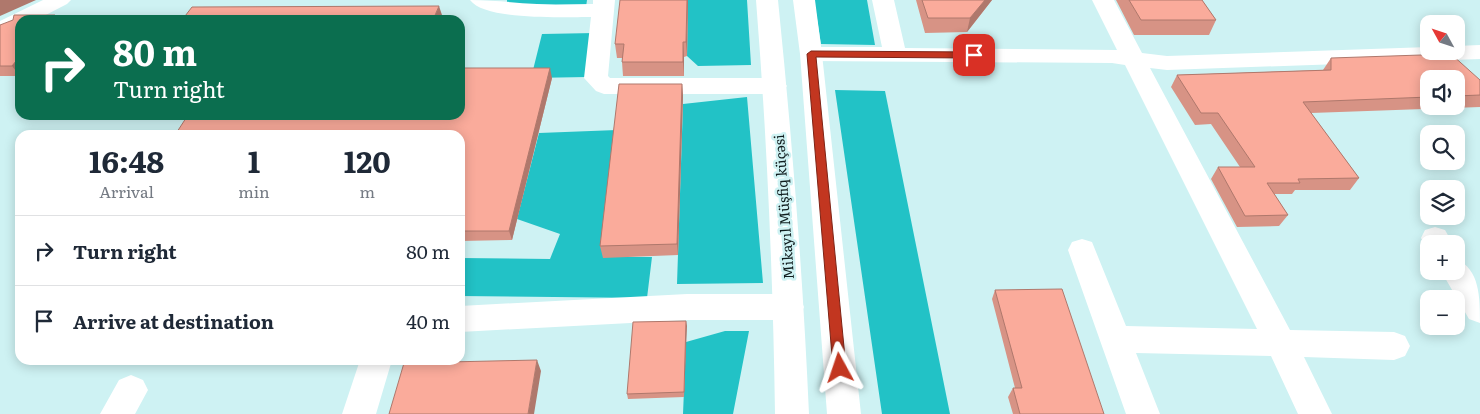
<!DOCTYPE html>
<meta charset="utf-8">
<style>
:root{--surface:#fff;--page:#f2f2f3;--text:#1f2937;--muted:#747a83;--line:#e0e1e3}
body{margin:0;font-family:Literata,serif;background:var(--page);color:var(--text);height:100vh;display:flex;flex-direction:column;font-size:19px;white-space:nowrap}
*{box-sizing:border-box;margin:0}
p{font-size:16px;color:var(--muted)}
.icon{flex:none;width:28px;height:28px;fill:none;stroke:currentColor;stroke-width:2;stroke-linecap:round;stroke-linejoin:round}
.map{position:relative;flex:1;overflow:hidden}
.drawer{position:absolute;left:15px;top:130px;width:450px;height:235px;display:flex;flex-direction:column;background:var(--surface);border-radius:15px;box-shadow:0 2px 12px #0003}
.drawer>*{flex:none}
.banner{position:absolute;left:15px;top:15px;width:450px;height:105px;border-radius:15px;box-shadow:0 2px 12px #0003;background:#0b6e4f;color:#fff;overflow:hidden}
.needle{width:32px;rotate:310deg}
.buttons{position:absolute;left:1420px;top:15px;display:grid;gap:10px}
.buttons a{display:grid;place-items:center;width:45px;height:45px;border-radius:10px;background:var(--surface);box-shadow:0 2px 12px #0003;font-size:25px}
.pin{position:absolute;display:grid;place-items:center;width:42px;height:42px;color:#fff;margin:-21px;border-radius:10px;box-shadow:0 2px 8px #0006}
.me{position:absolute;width:55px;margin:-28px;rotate:355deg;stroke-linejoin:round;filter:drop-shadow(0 0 4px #0008)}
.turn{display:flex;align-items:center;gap:18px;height:105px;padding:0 15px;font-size:22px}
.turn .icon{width:65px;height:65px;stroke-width:2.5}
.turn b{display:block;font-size:35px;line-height:42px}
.eta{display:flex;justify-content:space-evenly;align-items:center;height:85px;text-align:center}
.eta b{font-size:30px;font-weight:700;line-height:35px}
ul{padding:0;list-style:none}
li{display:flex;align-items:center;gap:15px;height:70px;padding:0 15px;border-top:1px solid var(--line)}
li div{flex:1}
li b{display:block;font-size:19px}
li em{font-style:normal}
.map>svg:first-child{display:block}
</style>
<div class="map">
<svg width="1480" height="414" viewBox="0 0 1480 414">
<rect width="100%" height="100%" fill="#cef2f3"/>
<path fill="#22c2c6" d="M507,0H587L585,14L507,10Z
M688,0H747L751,65L698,66L687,56Z
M814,0H867L875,45L821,44Z
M595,33L587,77L531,78L542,34Z
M835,90L885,91L950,414H882Z
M747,97L763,283L677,284L683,104Z
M617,130L603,257H652L647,298L460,296V258L550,259L560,234L517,219L539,133Z
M725,331H749L733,414H683L686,342Z"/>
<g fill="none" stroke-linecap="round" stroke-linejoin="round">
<path fill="#fff" fill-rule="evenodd" d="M43,0H71L67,4L36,20H20V28L0,36V21Z
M470,0C493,0 515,3 537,4C556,5 574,4 593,4V0H615L608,76L610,78H775L783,81L787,86L783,91L775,94H604L596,91L584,78L591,17C566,17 485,21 470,0Z
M872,0H894L905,48L1117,50L1092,0H1114L1142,53L1167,56L1429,47V51H1456V46L1480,45V59L1167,70L1150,68L1290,330L1394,332L1405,336L1410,346L1405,356L1394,360L1304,357L1332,414H1298L1271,356L1136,353L1160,414H1126L1068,250L1072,242L1082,239L1092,242L1126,326L1257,329L1125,65L1112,63L811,61L803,59L800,54L803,49L811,47H882Z
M1435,227L1445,230L1453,244H1429V252L1421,238L1425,230Z
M1456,259C1480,269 1480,298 1480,323L1469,319L1441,271H1456Z
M687,294H789L800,298L804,307L800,316L789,320H687L460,332V306Z
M360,360H392L376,414H342Z
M131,375L143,380L148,390L135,414H100L119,380Z"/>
<path fill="#fff" fill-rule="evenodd" d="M756,0H778C792,138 803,276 809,414H775C773,276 767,138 756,0Z
M793,0H815L822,54L861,414H827L800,54Z"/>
</g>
<path fill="#d79385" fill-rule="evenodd" d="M688,0L687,56L684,57V76H623L622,62V58H617L615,44Z
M916,0H992L967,32L925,33Z
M1116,0H1202L1216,20L1209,35H1134Z
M20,20V76H0V25Z
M1331,58L1480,80V107L1311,113L1359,178L1350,190H1295L1292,194H1274L1288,215L1279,226L1237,227L1211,179L1218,167H1240L1211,124L1195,125L1171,87L1177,75L1323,70ZM1429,79H1456V106H1429Z
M552,78L512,240L460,241V135Z
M682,84L683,96L678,255L603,258L600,246Z
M995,290L1104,414H1013L1008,397L1013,388H1015L992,299Z
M686,321L684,397L628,399L627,394Z"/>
<path fill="#af786c" d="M0,0H36L0,16Z
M687,0H688L687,56L686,42Z
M985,0H992L967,32L970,18Z
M439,6L442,15L440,20H433Z
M55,15L59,20H51Z
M683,42L684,57V76L683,62Z
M20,56V76L12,66Z
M550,68L552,78L512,240L509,231Z
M682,84L683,96L678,255L677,244Z
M686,321L687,326L684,397V392Z
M537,360L541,371L534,414H528Z"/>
<path fill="#faab9b" stroke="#af786c" d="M620,0H687L686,42H683V62H622L624,44H615Z
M922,0H985L970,18H928Z
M1129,0H1202L1216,20H1141Z
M439,6L433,20H182L192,7Z
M14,15H55L51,20H20V56L12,66H0V25L13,20Z
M1451,54L1480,80V95L1456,96V79H1429V97L1303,102L1359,178L1298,179L1300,183H1267L1288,215L1245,216L1218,167H1255L1218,113H1201L1177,75L1331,70V58Z
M460,68H550L509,231H460V135H175L188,115H460Z
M619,84H682L677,244L600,246Z
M1062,289L1104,414H1020L1013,388H1022L995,290Z
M686,321L684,392L627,394L633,322Z
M537,360L528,414H389L404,363Z"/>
<path fill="#c23620" stroke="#7e2315" d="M811,51L974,52L978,55L974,58L816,57L846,368L844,372L840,374L835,372L833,368L807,54Z"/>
<g text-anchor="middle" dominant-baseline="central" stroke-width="5" stroke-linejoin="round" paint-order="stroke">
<g font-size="14" fill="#101d1e" stroke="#cef2f3">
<text transform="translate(783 207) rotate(-94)">Mikayıl Müşfiq küçəsi</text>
</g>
</g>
</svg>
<div class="buttons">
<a><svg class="needle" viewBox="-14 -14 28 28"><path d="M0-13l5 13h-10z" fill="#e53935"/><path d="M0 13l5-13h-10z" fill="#747a83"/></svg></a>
<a><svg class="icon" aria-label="sound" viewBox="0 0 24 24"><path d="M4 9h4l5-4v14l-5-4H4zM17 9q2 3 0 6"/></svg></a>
<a><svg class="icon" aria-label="search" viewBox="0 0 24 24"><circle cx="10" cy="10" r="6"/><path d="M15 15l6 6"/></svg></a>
<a><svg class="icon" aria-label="layers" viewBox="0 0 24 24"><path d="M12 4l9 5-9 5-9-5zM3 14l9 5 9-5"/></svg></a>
<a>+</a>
<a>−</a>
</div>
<div class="pin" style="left:974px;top:55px;background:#d93025"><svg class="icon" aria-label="arrive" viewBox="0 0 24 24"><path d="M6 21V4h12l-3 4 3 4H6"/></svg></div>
<svg class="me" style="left:840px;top:368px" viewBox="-20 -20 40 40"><path d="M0-17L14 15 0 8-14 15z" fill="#c23620" stroke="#fff" stroke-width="4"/></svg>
<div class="banner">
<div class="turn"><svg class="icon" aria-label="right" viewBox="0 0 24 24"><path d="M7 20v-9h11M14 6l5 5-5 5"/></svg><div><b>80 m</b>Turn right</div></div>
</div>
<section class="drawer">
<div class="eta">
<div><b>16:48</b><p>Arrival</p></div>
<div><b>1</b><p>min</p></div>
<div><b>120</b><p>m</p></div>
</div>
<ul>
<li><svg class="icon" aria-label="right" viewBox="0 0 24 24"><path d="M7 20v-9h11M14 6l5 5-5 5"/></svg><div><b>Turn right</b></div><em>80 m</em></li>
<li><svg class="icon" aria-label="arrive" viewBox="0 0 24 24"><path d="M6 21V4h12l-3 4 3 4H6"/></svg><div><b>Arrive at destination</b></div><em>40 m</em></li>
</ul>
</section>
</div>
